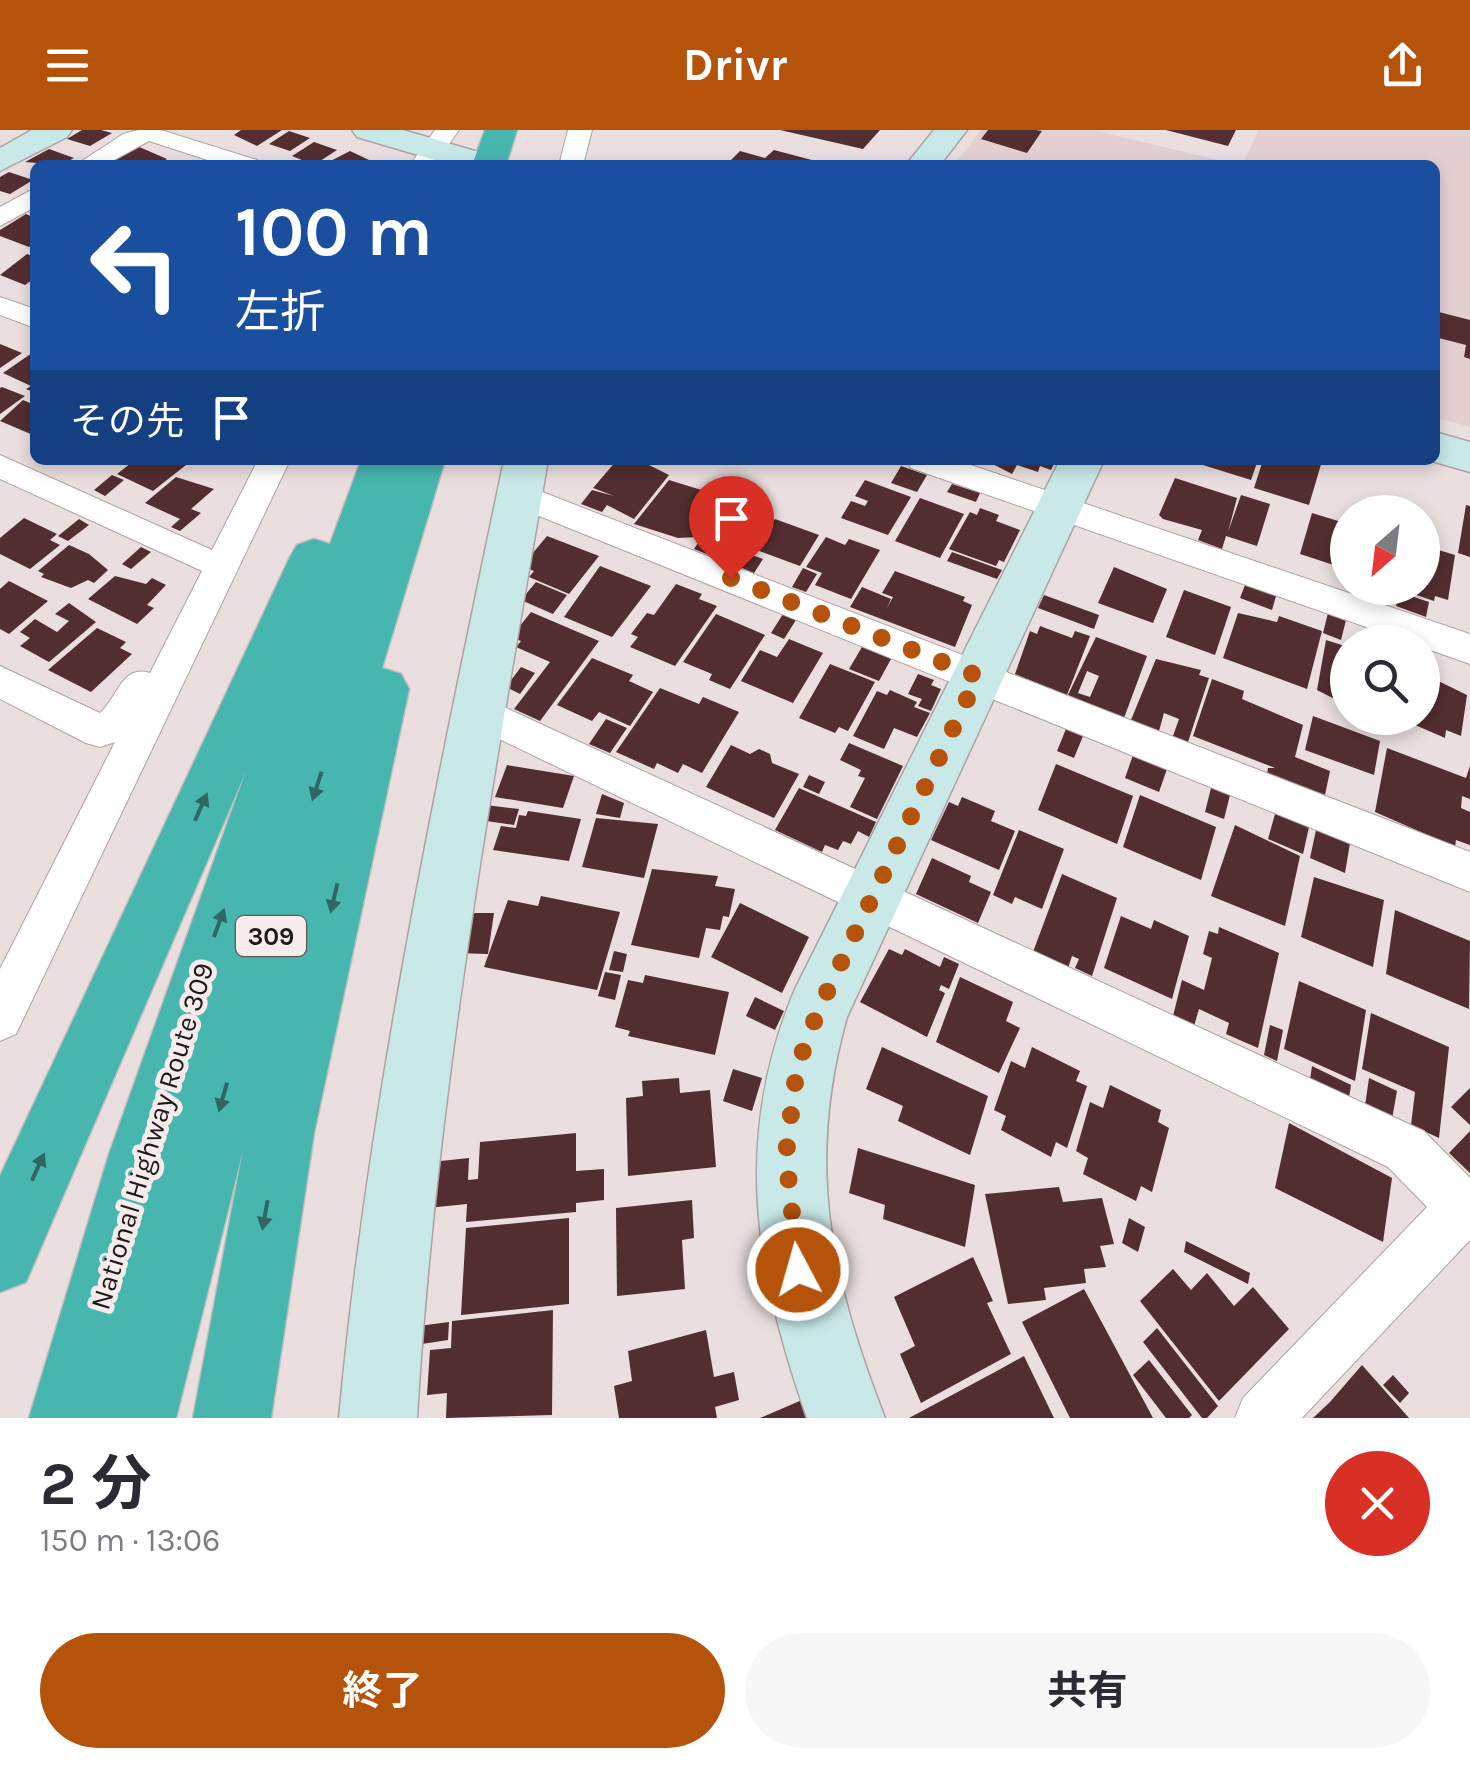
<!DOCTYPE html>
<html lang="ja">
<meta charset="utf-8">
<style>
:root{--surface:#fff;--page:#f7f7f7;--text:#2b2b33;--muted:#7c7c81;--accent:#b45309}
body{margin:0;font-family:Karla,"Noto Sans JP",sans-serif;background:var(--page);color:var(--text);height:100vh;display:flex;flex-direction:column;font-size:38px;white-space:nowrap}
*{box-sizing:border-box;margin:0}
p{font-size:32px;color:var(--muted)}
.icon{flex:none;width:55px;height:55px;fill:none;stroke:currentColor;stroke-width:2;stroke-linecap:round;stroke-linejoin:round}
.map{position:relative;height:1288px;overflow:hidden}
.drawer{display:flex;flex-direction:column;background:var(--surface);flex:1}
.drawer>*{flex:none}
.guide{position:absolute;left:30px;top:30px;width:1410px;height:305px;border-radius:15px;box-shadow:0 5px 15px #0003;background:#1a4fa0;color:#fff;overflow:hidden}
.needle{width:65px;rotate:208deg}
.tools{position:absolute;left:1330px;top:365px;display:grid;gap:20px}
.tools a{display:grid;place-items:center;width:110px;height:110px;border-radius:50%;background:var(--surface);box-shadow:0 5px 15px #0003;font-size:50px}
.pin{position:absolute;display:grid;place-items:center;width:85px;height:85px;color:#fff;margin:-102px -42px;border-radius:50% 50% 50% 0;rotate:-45deg;box-shadow:0 0 10px #0007}
.pin .icon{rotate:45deg}
.me{position:absolute;width:110px;margin:-55px;rotate:354deg;stroke-linejoin:round;filter:drop-shadow(0 0 8px #0008)}
.turn{display:flex;align-items:center;gap:35px;height:210px;padding:0 40px;font-size:45px}
.turn .icon{width:130px;height:130px;stroke-width:2.5}
.turn b{display:block;font-size:70px;line-height:85px}
.then{display:flex;align-items:center;height:95px;padding:0 40px;background:#0003;gap:20px;font-size:38px}
.round{display:grid;place-items:center;flex:none;width:105px;height:105px;border-radius:52px;background:var(--page)}
.overview{display:flex;align-items:center;justify-content:space-between;height:170px;padding:0 40px}
h1{font-size:60px;font-weight:700;line-height:75px}
.cta{display:flex;gap:20px;margin-top:auto;padding:20px 40px}
.cta a{flex:1;height:115px;border-radius:60px;background:var(--accent);color:#fff;font-size:40px;font-weight:700;line-height:115px;text-align:center}
.cta a+a{background:var(--page);color:var(--text)}
header{display:flex;justify-content:space-between;align-items:center;height:130px;padding:0 40px;background:var(--accent);color:#fff;font-size:45px;font-weight:700}
.map>svg:first-child{display:block}
</style>
<header><svg class="icon" aria-label="menu" viewBox="0 0 24 24"><path d="M4 6h16M4 12h16M4 18h16"/></svg>Drivr<svg class="icon" aria-label="share" viewBox="0 0 24 24"><path d="M12 15V3M7 8l5-5 5 5M5 13v7h14v-7"/></svg></header>
<div class="map">
<svg width="1470" height="1288" viewBox="0 0 1470 1288">
<rect width="100%" height="100%" fill="#eadede"/>
<path fill="#e5d0d1" d="M981,0H1093L1239,35H954Z
M1259,0H1470V297L1435,287V35H1242Z"/>
<path fill="#532e30" fill-rule="evenodd" d="M82,0H101L112,3L90,16L67,9Z
M241,0H282L257,16L234,5Z
M780,0H880L863,19Z
M988,0H1036L1042,1L1027,23L981,9Z
M1166,0H1236L1228,16Z
M289,1L310,8L290,21L269,14Z
M314,12L337,20L314,35L292,26Z
M137,16L167,29L158,35L108,34Z
M49,19L74,28L61,35L25,32Z
M774,20L827,34V35H726L740,21L765,28Z
M350,21L369,30L362,35H323Z
M9,42L33,50L10,64L0,61V47Z
M26,84L35,88V114L29,117L0,106V100Z
M27,124L35,127V148L25,155L0,145Z
M1435,181L1470,190V229L1464,227L1466,215L1435,207Z
M0,214L22,223L0,238Z
M32,223L35,225L33,262L26,259L31,256L3,243Z
M2,257L25,266L0,284V258Z
M23,270L35,275L33,305L0,291Z
M135,330H174L186,335L153,361L117,344Z
M617,330H639L669,345L634,389L607,375L602,382L581,374L592,360L614,366L593,358Z
M985,330H1056L1051,340L1040,336L1038,342L1017,335L1012,344Z
M1205,330H1258L1251,350L1203,335Z
M1263,330L1322,331L1309,375L1254,358Z
M901,336L927,345L917,362L891,353Z
M112,345L124,350L105,366L94,360Z
M176,347L214,359L191,379L201,383L180,401L171,397L180,389L145,373Z
M1175,348L1237,368L1228,402L1241,365L1270,374L1257,416L1226,406L1222,419L1198,410L1202,400L1163,389L1159,385Z
M669,350L724,367L721,370L726,372L699,407L678,408L634,394Z
M865,350L911,367L888,405L841,388L851,371L865,376L868,371L855,366Z
M952,354L980,363L976,372L947,362Z
M737,365L771,383L746,419L709,404Z
M920,368L964,384L940,428L895,411Z
M1466,375L1470,376V427L1458,423Z
M980,378L999,385L996,391L1020,400L1004,432L999,430L996,436L949,419L970,382L977,385Z
M1312,383L1348,394L1346,439L1300,424Z
M24,388L57,404L50,410L60,415L30,439L0,424V408Z
M79,389L89,395L68,411L58,406Z
M775,389L819,405L800,436L754,419Z
M704,404L724,412L714,427L694,419Z
M547,406L599,426L569,464L529,447L534,441L526,438L531,432L527,430Z
M826,407L845,415L849,409L880,420L851,469L815,455L822,443L806,437Z
M69,415L89,424L108,440L94,453L88,450L71,458L41,447L44,444L38,441Z
M1422,415L1455,425L1448,470L1435,466L1434,471L1396,458H1422Z
M141,417L151,422L131,439L122,434Z
M744,422L763,429L754,443L735,435Z
M952,422L1002,440L997,449L947,431Z
M600,436L651,456L612,507L564,487Z
M1114,437L1167,459L1153,493L1098,473Z
M803,438L817,444L806,462L792,457Z
M895,441L965,467L963,471L972,475L955,517L850,477L862,457L891,469L887,478L893,467L882,463Z
M115,446L146,454L152,448L166,455L147,475L154,478L137,494L88,469Z
M9,451L48,471L9,504L0,499V459Z
M536,452L567,465L553,484L521,470Z
M676,454L702,464L699,469L717,476L675,536L630,517L638,507L631,504L647,483L654,485Z
M1245,455L1276,466L1272,480L1240,468Z
M1184,460L1231,477L1215,525L1166,507Z
M1399,462L1429,472L1426,487L1396,476Z
M1044,465L1099,485L1094,499L1038,478Z
M69,473L96,492L49,532L20,516L30,508L20,502L35,489L57,502L69,491L55,484Z
M531,482L599,511L540,591L514,579L550,532L516,517L521,511L511,507Z
M1238,483L1277,492L1279,486L1322,501L1307,559L1223,528Z
M1328,483L1346,490L1341,510L1323,503Z
M716,484L765,505L730,559L709,550L712,544L683,532Z
M783,484L796,490L784,509L771,503Z
M1040,496L1072,508L1075,501L1090,506L1067,565L1015,544L1030,501L1037,504Z
M97,498L126,512L120,518L132,524L91,562L48,540Z
M1096,507L1147,526L1124,588L1068,565ZM1087,541L1099,546L1090,567L1078,563Z
M789,509L823,523L793,573L741,551L760,520L777,527Z
M1326,510L1348,517V576L1317,560Z
M862,517L891,529L879,551L849,539Z
M592,528L633,545L629,551L653,562L630,596L599,582L592,591L557,575Z
M1156,529L1201,540L1199,545L1209,548L1188,612L1173,606L1179,589L1164,583L1159,601L1131,590Z
M830,534L875,552L848,601L839,597L835,603L799,588Z
M521,537L535,543L520,564L506,557Z
M918,544L934,550L931,555L941,559L931,581L918,576L922,569L908,564Z
M1424,544L1467,565L1461,606L1446,600L1445,608L1399,588H1422Z
M1212,549L1244,561L1242,569L1303,595L1295,627L1330,641L1325,665L1267,644L1268,638H1275L1193,606Z
M660,558L699,574L703,567L739,582L702,643L683,634L678,643L657,633L654,639L616,622Z
M890,560L917,572L914,577L930,583L917,607L894,598L884,619L853,606L877,561L887,565Z
M1313,586L1380,611L1374,645L1305,620Z
M606,589L627,598L610,623L589,614Z
M1066,599L1083,606L1074,628L1057,621Z
M849,613L903,636L877,689L850,677L865,648L858,646L861,640L840,630Z
M731,615L750,624L759,619L770,624L772,633L799,644L774,688L706,657Z
M1387,618L1466,648L1470,636V669L1462,666L1461,678L1470,682V715L1456,710L1455,717L1375,682Z
M1133,625L1167,639L1159,662L1125,648Z
M1056,634L1133,666L1117,714L1038,680Z
M507,635L574,646L563,678L495,667Z
M809,645L825,652L819,664L803,657Z
M799,658L876,692L869,707L858,701L851,714L843,711L838,720L825,715L822,722L775,700Z
M1211,658L1230,665L1224,689L1205,682Z
M602,664L624,673L620,688L596,684Z
M1140,665L1216,697L1201,750L1123,717Z
M962,667L995,681L991,691L1015,701L999,740L931,710L949,672L958,676Z
M486,675L519,679L514,695L480,690Z
M528,681L581,689L569,731L493,720L501,696L516,698L519,685L526,686Z
M1275,684L1309,697L1303,724L1268,709Z
M596,688L658,694L644,748L582,737Z
M1235,695L1300,726L1285,796L1211,766Z
M1019,700L1064,719L1042,779L1015,767L1012,774L993,765Z
M1316,700L1350,713L1345,743L1310,728Z
M932,728L971,746L969,752L991,762L978,793L916,764Z
M652,739L718,746L715,756L735,759L729,787L723,786L720,800L706,798L699,828L631,815Z
M1062,744L1117,768L1092,846L1075,838L1079,829L1072,826L1068,838L1033,822Z
M1314,747L1384,770L1373,837L1301,807Z
M541,766L620,782L597,860L484,837L508,770L538,776Z
M740,773L809,807L782,863L711,827Z
M1395,780L1470,811L1469,879L1386,844Z
M461,783H494L488,824L455,823Z
M1121,786L1151,799L1154,790L1189,806L1172,869L1104,838Z
M1219,797L1279,823L1258,918L1226,904L1229,893L1199,879L1194,896L1173,886L1182,850L1204,860L1212,828L1203,824L1209,801L1218,804Z
M889,819L902,825L905,819L940,837L944,827L959,834L949,859L941,855L939,860L945,863L927,907L860,872Z
M614,821L627,824L623,842L609,840Z
M605,842L621,845L615,870L598,866Z
M645,845L729,862L715,925L628,906L630,901L615,897L628,850L643,853Z
M960,847L1013,872L1006,891L1020,898L999,943L936,912Z
M1299,851L1366,880L1355,951L1284,919Z
M755,867L784,881L775,900L746,886Z
M1371,883L1449,917L1439,1008L1411,995L1415,962L1362,939Z
M1270,895L1283,900L1277,931L1264,925Z
M882,917L988,966L970,1025L898,991L903,976L866,959Z
M1032,917L1080,941L1076,951L1087,956L1067,1018L1056,1012L1051,1027L1001,1000L1006,986L994,980L1011,931L1025,938Z
M1312,936L1351,955L1349,968L1310,950Z
M733,939L762,948L752,981L723,971Z
M679,948L680,963L710,960L716,1037L628,1046L626,968L643,966L642,951Z
M1369,948L1397,961L1392,989L1365,976Z
M1110,955L1161,980L1158,992L1169,998L1152,1062L1141,1056L1136,1071L1083,1044L1088,1028L1076,1021L1090,972L1103,978Z
M1470,958V995L1451,977Z
M1289,993L1392,1048L1383,1112L1275,1058Z
M1470,1001V1043L1449,1023Z
M576,1003V1041L604,1039V1070L576,1073V1082L466,1092L467,1074L427,1078L431,1032L469,1028L468,1050L478,1049L480,1012Z
M858,1018L975,1055L965,1117L883,1089L885,1075L849,1063Z
M1059,1057L1063,1072L1102,1068L1114,1114L1100,1116L1106,1137L1084,1139L1086,1153L1044,1158L1046,1170L1008,1174L985,1064Z
M692,1070L694,1108L682,1110L685,1159L617,1166L616,1078Z
M569,1088V1174L461,1185L466,1098Z
M1129,1088L1145,1097L1138,1122L1122,1113Z
M1186,1111L1250,1143L1248,1154L1184,1122Z
M973,1127L993,1171L987,1173L1011,1224L921,1273L900,1224L915,1216L894,1167Z
M1173,1139L1191,1160L1207,1143L1234,1176L1253,1157L1289,1199L1219,1271L1140,1171Z
M1084,1159L1153,1288H1070L1022,1192Z
M553,1180L552,1285L446,1288L447,1263L427,1265L430,1220L451,1218L452,1191Z
M449,1192L448,1210L409,1216L411,1197Z
M1157,1198L1218,1276L1207,1288H1202L1143,1212Z
M706,1200L714,1247L734,1242L739,1270L715,1277L717,1288H619L614,1256L632,1251L628,1221Z
M1024,1226L1054,1288H909L995,1242Z
M1149,1230L1192,1285L1189,1288H1166L1133,1245Z
M1362,1235L1409,1288H1313L1330,1272Z
M1393,1245L1409,1263L1400,1273L1383,1255Z
M802,1270L808,1288H760Z"/>
<g fill="none" stroke-linecap="round" stroke-linejoin="round">
<defs>
<path id="street" d="M138,0H161L257,30L260,35H223L149,11L105,35H76L123,4Z
M435,0H459L434,35H410Z
M568,0H592L583,35H559Z
M35,58V77L0,96V77Z
M0,167L35,179V198L0,185Z
M0,325L212,420L258,330H290L16,904L0,911V839L115,612L100,617L86,613L0,569V536L100,583C118,567 122,534 150,543L202,441L0,349Z
M906,330H956L1470,504V534L1422,517V512H1409L911,338Z
M519,353L1470,722V762L507,373L503,365L507,357Z
M480,566L1424,1001L1470,1048V1110L1302,1288H1235L1243,1268L1427,1077L1388,1037L466,593L461,582L466,571Z"/>
<path id="secondary" d="M32,0H72L67,7L0,41V18Z
M352,0H403L499,28L504,35H452L357,7Z
M934,0H967L940,35H906Z
M1435,302L1470,312V342L1428,330H1435Z
M504,330H548C493,649 436,965 417,1288H339C369,964 438,648 504,330Z
M1060,330H1104L847,887C805,1035 831,1148 885,1288H807C755,1138 732,1010 795,859Z"/>
<path id="highway" d="M485,0H517L506,35H472Z
M361,330H445L382,538L401,544L409,559L314,1003L271,1288H193L243,1020L176,1288H29L109,1024L246,641L26,1152L0,1162V1046L290,427L297,415L314,409L330,414Z"/>
</defs>
<use href="#street" stroke="#aea2a2" stroke-width="2"/>
<use href="#secondary" stroke="#aea2a2" stroke-width="3"/>
<use href="#highway" stroke="#bfbebe" stroke-width="3"/>
<use href="#street" fill="#fff" fill-rule="evenodd"/>
<use href="#secondary" fill="#c8e9e7" fill-rule="evenodd"/>
<use href="#highway" fill="#47b6af" fill-rule="evenodd"/>
</g>
<defs><path id="oneway-solid" d="M-6-.8H1V-3.2L6.5 0L1 3.2V.8H-6Z" transform="scale(2.5)"/></defs>
<g fill="#326664">
<use href="#oneway-solid" transform="translate(317 656) rotate(108)"/>
<use href="#oneway-solid" transform="translate(201 677) rotate(-66)"/>
<use href="#oneway-solid" transform="translate(334 768) rotate(103)"/>
<use href="#oneway-solid" transform="translate(219 793) rotate(-70)"/>
<use href="#oneway-solid" transform="translate(223 967) rotate(106)"/>
<use href="#oneway-solid" transform="translate(38 1037) rotate(-66)"/>
<use href="#oneway-solid" transform="translate(265 1085) rotate(100)"/>
</g>
<g fill="none" stroke-linecap="round" stroke-linejoin="round">
<path stroke="#b45309" stroke-width="18" stroke-dasharray="0 32.4" d="M731,448L978,546L818,881L797,937L786,1024L798,1140"/>
</g>
<g text-anchor="middle" dominant-baseline="central" stroke-width="10" stroke-linejoin="round" paint-order="stroke">
<rect fill="#f7ebeb" stroke="#5e5757" stroke-width="2.5" x="236" y="786" width="70" height="40" rx="8"/>
<g font-size="25" font-weight="bold" fill="#1c1718">
<text x="271" y="806">309</text>
</g>
<g font-size="28" fill="#1c1718" stroke="#f7ebeb">
<text transform="translate(152 1006) rotate(-73)">National Highway Route 309</text>
</g>
</g>
</svg>
<div class="tools">
<a><svg class="needle" viewBox="-14 -14 28 28"><path d="M0-13l5 13h-10z" fill="#e53935"/><path d="M0 13l5-13h-10z" fill="#7c7c81"/></svg></a>
<a><svg class="icon" aria-label="search" viewBox="0 0 24 24"><circle cx="10" cy="10" r="6"/><path d="M15 15l6 6"/></svg></a>
</div>
<div class="pin" style="left:731px;top:448px;background:#d93025"><svg class="icon" aria-label="arrive" viewBox="0 0 24 24"><path d="M6 21V4h12l-3 4 3 4H6"/></svg></div>
<svg class="me" style="left:798px;top:1140px" viewBox="-20 -20 40 40"><circle r="17" fill="#b45309" stroke="#fff" stroke-width="3"/><path d="M0-11L8 9 0 5-8 9z" fill="#fff"/></svg>
<div class="guide">
<div class="turn"><svg class="icon" aria-label="left" viewBox="0 0 24 24"><path d="M17 20v-9H6M10 6l-5 5 5 5"/></svg><div><b>100 m</b>左折</div></div>
<div class="then">その先<svg class="icon" aria-label="arrive" viewBox="0 0 24 24"><path d="M6 21V4h12l-3 4 3 4H6"/></svg></div>
</div>
</div>
<section class="drawer">
<div class="overview"><div><h1>2 分</h1><p>150 m · 13:06</p></div><a class="round" style="background:#d93025;color:#fff"><svg class="icon" aria-label="close" viewBox="0 0 24 24"><path d="M6 6l12 12M18 6L6 18"/></svg></a></div>
<div class="cta"><a>終了</a><a>共有</a></div>
</section>
